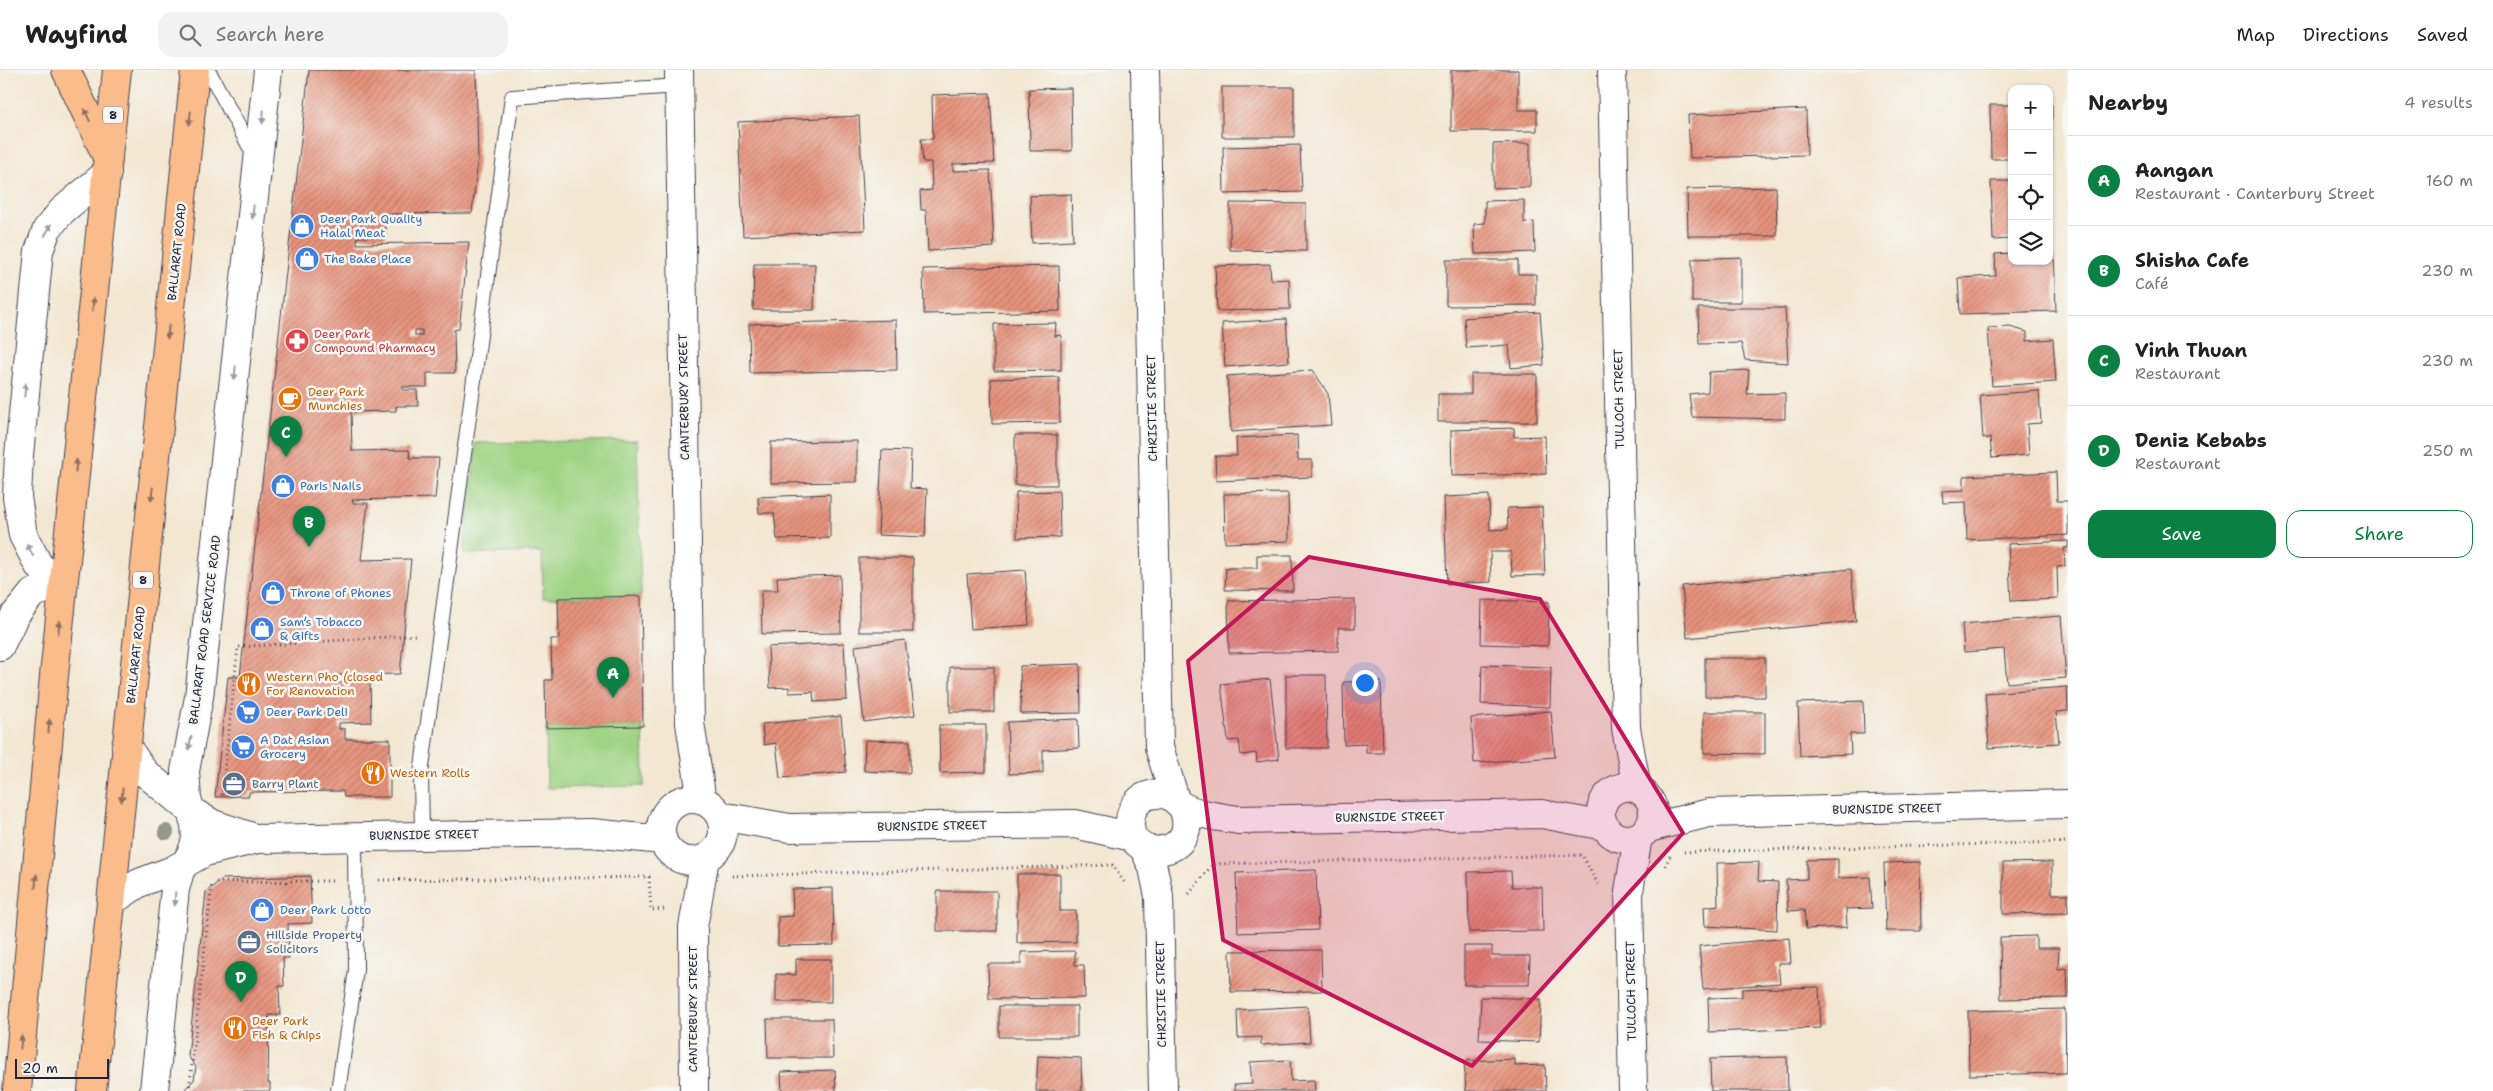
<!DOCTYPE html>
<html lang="en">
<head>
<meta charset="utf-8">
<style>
  :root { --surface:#fff; --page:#f2f2f2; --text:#222; --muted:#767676; --line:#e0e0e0; --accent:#0b8043 }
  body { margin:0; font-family:"Shantell Sans",sans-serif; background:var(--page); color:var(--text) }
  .controls { position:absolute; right:15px; top:15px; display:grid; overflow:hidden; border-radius:10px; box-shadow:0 1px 4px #0004 }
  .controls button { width:45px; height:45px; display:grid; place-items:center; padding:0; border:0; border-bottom:1px solid var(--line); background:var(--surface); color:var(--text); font:25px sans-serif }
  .scale { position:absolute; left:15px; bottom:12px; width:94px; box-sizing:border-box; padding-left:5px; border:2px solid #22223b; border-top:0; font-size:14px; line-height:18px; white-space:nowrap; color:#22223b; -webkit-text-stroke:4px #f6f6f2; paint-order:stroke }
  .you { position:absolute; left:1364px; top:612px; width:18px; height:18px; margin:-12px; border:4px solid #fff; border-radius:50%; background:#1a73e8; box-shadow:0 0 0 8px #1a73e833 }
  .badge { display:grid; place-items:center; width:32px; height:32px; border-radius:50%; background:var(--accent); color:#fff; font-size:16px; font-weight:700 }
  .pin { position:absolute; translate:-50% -41px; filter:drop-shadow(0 1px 2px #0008) }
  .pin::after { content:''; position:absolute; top:26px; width:18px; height:15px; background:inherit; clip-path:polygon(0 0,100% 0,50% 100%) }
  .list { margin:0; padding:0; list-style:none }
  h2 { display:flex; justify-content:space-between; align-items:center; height:65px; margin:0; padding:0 20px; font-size:21px }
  h2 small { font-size:16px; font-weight:400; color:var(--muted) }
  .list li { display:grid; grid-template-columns:32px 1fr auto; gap:15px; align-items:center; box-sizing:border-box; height:90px; padding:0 20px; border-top:1px solid var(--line) }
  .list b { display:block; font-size:19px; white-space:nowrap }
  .list p { margin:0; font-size:16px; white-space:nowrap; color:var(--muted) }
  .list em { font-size:16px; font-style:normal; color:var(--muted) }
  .actions { display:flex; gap:10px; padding:15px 20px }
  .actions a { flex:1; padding:11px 0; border:1px solid var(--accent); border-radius:15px; text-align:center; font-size:18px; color:var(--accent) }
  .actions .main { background:var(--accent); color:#fff }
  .icon { flex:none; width:28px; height:28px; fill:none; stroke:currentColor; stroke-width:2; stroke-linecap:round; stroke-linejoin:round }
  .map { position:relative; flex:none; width:2068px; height:1021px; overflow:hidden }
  header { display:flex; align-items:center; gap:30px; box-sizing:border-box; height:70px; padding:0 25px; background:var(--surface); border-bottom:1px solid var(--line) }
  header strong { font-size:24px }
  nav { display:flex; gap:28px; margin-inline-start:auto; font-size:18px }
  .search { width:350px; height:45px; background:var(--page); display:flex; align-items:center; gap:12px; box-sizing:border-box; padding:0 18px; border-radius:15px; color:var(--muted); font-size:19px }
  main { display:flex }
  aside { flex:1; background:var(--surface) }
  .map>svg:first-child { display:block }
</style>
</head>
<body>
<header>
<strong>Wayfind</strong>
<div class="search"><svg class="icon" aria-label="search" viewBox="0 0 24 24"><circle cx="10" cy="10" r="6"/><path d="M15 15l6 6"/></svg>Search here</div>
<nav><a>Map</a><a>Directions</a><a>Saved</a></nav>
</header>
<main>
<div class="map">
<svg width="2068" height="1021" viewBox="0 0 2068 1021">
  <defs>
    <pattern id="building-hatch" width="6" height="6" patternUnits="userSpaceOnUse" patternTransform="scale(1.25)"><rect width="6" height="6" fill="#e7937c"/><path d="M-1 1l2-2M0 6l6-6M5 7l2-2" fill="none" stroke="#bb7867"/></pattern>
  </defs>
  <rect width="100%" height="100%" fill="#f6f6f2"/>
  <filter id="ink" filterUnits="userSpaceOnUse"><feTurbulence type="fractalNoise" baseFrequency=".02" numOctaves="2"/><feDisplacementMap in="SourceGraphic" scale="10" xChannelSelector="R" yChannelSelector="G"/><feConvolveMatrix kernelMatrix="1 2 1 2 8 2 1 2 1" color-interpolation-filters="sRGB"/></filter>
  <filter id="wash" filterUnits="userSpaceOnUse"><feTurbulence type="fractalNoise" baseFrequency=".0096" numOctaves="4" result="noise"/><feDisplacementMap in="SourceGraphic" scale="20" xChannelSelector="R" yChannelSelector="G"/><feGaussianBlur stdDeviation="1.12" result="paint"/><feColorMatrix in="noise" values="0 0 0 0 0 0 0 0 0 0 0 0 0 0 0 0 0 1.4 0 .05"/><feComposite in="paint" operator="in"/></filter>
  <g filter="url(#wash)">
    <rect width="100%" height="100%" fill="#f3e7d2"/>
    <path fill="#a0d485" stroke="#617b60" d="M637,370L641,526L543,528L542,482L464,484L476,373Z
      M643,656L644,716L547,718L546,658Z"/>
    <g id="blocks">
      <path fill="url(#building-hatch)" fill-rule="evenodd" d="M309,0H476L478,90L472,143L386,144V167H357V174L469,172L459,259L454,260L455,303H427V317H402V320H417L418,336H396V341L351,342L352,381L409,380L410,388H439L435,428L352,430L353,433H368L361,490L411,489L400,604L338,605V613L370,612L371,652L339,653V659H345V669H390V727H344L343,721L249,722V726L215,727L228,607H240ZM415,260H422V266H415Z
        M1451,0H1518V40H1537V61H1451Z
        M1222,17H1294V67H1222Z
        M1071,18L1072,81H1030L1029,19Z
        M990,23L994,93L953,94V101L990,100L994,177L928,181L926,140H921L920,121L932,120L931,92H923L921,69H933L932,25Z
        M1990,35H2012V89H1991Z
        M2049,35H2052V89H2049Z
        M1806,39L1807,85L1690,88L1688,45Z
        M859,46L865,160L743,166L738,52Z
        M1530,73V117L1493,118V74Z
        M1300,75L1302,122L1224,124L1223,77Z
        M1991,111H2012V169L1993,170Z
        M1776,117L1777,166H1688L1687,119Z
        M1071,124L1073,171L1032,173L1030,126Z
        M1524,130V153L1534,152L1535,182L1475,184L1474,154L1485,153V131Z
        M1230,133L1306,134V181L1230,180Z
        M2054,181L2056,241L1960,244L1958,208L1996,206L1995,184L2012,183V191H2049V182Z
        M1741,187V232H1692V189Z
        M1446,190H1518V204H1536V235L1446,236Z
        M754,194H815L814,240H753Z
        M1270,194L1271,210L1289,209L1290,239L1217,241L1215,196Z
        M1059,196L1060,241L924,244L923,199Z
        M1698,238H1785L1788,293L1745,290L1741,273L1699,274Z
        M1540,242L1544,295L1511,298L1509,275L1466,278L1464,248Z
        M1286,249L1289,292L1225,297L1222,253Z
        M896,250L897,300L750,303L749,254Z
        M1056,253L1055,266L1061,265V300L994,301V254Z
        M2010,257L2027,262V271L2053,269L2056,312L1992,316L1988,258Z
        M1313,300L1328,324L1331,355L1231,362L1227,306Z
        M1749,300L1747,324L1785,323V349L1692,347L1689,324L1708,322L1709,302Z
        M1471,304H1537V352H1438V324H1471Z
        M1059,307L1060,353L992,354L991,309Z
        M2039,321L2041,353L2027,354L2029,385L1992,388L1990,368H1983L1980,325Z
        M1514,358V367L1545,366L1546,404L1452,406L1451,360Z
        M1015,365H1057V415H1015Z
        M1297,365L1298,390H1312V407L1216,411L1215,386H1237L1236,368Z
        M857,371V412L771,413V372Z
        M882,380L911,381L910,418L927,419L925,467L878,465Z
        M2056,402L2057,431H2068V465L1967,470L1966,432L1943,433L1942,421L1964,420V406Z
        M1059,421L1060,467L1017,468L1016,422Z
        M1288,423L1289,471L1225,473L1224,424Z
        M830,424V468L777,469L774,443H759L758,427Z
        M1489,425L1490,460L1508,459L1507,438L1542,437L1545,505L1512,506L1511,482H1490L1491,512L1447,514L1444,427Z
        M2068,471V478H2064L2065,496L2057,497L2058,529L2011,531L2008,474Z
        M1257,485H1292L1293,521L1225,520L1226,498H1257Z
        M859,488H913V562H859Z
        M1851,499L1856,551L1687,568L1682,516Z
        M1025,500L1029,555L971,559L967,504Z
        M840,505L841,563L762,564L761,520H778L777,507Z
        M641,526L643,656L546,658L545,610H552L551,569H559L558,528Z
        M1355,529V558H1338V581L1229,583L1228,531Z
        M1482,530L1549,532L1548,576L1481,574Z
        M2061,546L2066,608L2007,613L2004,579L1964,582L1962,554Z
        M905,570L915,645L864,652L855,576Z
        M844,573L847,630L814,632L813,622L789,623V617L770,618L768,577Z
        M1705,588H1765V627H1705Z
        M1080,594L1081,643L1021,644L1020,596Z
        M1482,595L1551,597L1550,637L1481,634Z
        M950,597H994V642H950Z
        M1286,605H1326L1327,678H1286Z
        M1270,609L1279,689L1257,692L1256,683L1241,685L1239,670L1228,671L1221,614Z
        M1381,611L1383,683H1366V674L1344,675L1343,612Z
        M2067,617L2068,641L2056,642L2059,673L1989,678L1985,623Z
        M1863,631L1864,664H1850L1851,684L1800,686L1798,633Z
        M1551,641L1555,687L1474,693L1471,648Z
        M1704,642H1765V684L1704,683Z
        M841,646L846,702L780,708L776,673L764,675L762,654Z
        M1078,649L1079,678L1043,680V703L1009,704L1007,652Z
        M939,655H986V702L940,703Z
        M865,670L910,671V703L864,701Z
        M1838,789V808L1870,807L1872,838L1846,839L1847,857L1806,859L1804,840L1788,841L1786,810L1807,809V790Z
        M1759,792L1758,811L1778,812L1777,860L1705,856L1704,837L1718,835L1717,793Z
        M1920,792L1921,861H1886L1884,793Z
        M2052,792V824H2068V843L2003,844V793Z
        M1316,800L1318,860L1238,863L1236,803Z
        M1511,801L1512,817H1542L1543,861L1469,862L1468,802Z
        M1017,804H1060V841H1076V872L1017,873Z
        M310,806L312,853L288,854L289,888H283L284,916H279L280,945H269L268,1013H270V1021H183L194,1010L196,997L188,986L206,822L222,809Z
        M833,818L834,875L778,876V847L793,846L792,819Z
        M937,821H997V861H937Z
        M2036,866V878H2059L2058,899L2067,898L2068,928L2001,929L2000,867Z
        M1789,868L1791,893H1778L1780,913L1703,919L1699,876Z
        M1464,876H1492V886H1530L1529,915H1464Z
        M1321,880L1322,921L1231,922L1230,881Z
        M1075,881V895H1084L1085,928L989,929L988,894H1021V882Z
        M796,889H831V932H776V904L796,905Z
        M1819,917L1821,958L1709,962L1708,928L1742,927V919Z
        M1481,927L1541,929L1539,972L1479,970Z
        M999,936H1077V967H999Z
        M1308,936L1310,972L1261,975V967L1238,968L1237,940Z
        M2065,939L2066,1003L1969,1005L1968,941Z
        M767,949H832L833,988H768Z
        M1038,986L1081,988L1082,1021H1036Z
        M1787,987L1788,1021H1711L1710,989Z
        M1515,989V996L1545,995L1546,1021H1466L1464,991Z
        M1290,990L1291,1011L1314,1010L1315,1021H1235L1234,1015L1252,1014L1250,992Z
        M835,1000L836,1021H782L781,1002Z"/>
    </g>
  </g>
  <g filter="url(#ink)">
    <use href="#blocks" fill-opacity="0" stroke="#414052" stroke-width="1"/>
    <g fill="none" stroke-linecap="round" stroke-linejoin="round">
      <defs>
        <path id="service" d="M208,0L255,87
          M422,766L421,704L512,27L679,16
          M338,1021L356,900L355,766"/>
        <path id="minor" d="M679,0L690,653L702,731
          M1145,0L1159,677L1175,729
          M1612,0L1626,658L1637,719
          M63,514L39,496L23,465L17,427L19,385L39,181L47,159L62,141L107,103
          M0,576L15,545L33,523L63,514
          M126,676L144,702L191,741L213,754L258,769
          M1601 743a26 26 0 1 1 52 0a26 26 0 1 1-52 0Z
          M661 760a31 31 0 1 1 62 0a31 31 0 1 1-62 0Z
          M1182,736C1205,786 1129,797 1130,753C1130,744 1134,735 1141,729C1148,724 1159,723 1167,725C1174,727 1177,733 1182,736C1198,745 1220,747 1238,750L1542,744L1605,756
          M720,746L790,758L1075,754L1133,767
          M1649,758L1709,743L2068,734
          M1144,778L1153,798L1159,826L1163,1021
          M112,831L139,813L173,800L205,782L258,769L591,763L663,770
          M154,1021L175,819L180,801L191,784L196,770L195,754L187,729L185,701L199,627L268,0
          M694,1021L693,857L705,788
          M1633,1021L1629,821L1638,767"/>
        <path id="primary" d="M66,0L108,89"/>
        <path id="trunk" d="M17,1021L54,606L117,0
          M92,1021L195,0"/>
      </defs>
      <use href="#service" stroke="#414052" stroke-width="16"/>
      <use href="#minor" stroke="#414052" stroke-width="30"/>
      <use href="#primary" stroke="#414052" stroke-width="30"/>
      <use href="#trunk" stroke="#414052" stroke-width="30"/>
      <path stroke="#414052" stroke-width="3" stroke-dasharray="1 4" stroke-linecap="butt" d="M222,725L238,577L417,565
        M1684,782L2068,772
        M1665,796L1671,784
        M732,806L1112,795L1125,813
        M379,810L649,807L651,840L666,839
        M216,812L332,811
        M1189,824L1213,794L1582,785L1599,816
        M189,1021L212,813"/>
      <use href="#service" stroke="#fff" stroke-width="14"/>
      <use href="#minor" stroke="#fff" stroke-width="28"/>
      <use href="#primary" stroke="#fabc8b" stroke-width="28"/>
      <use href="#trunk" stroke="#fabc8b" stroke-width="28"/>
    </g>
    <circle fill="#95988b" cx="166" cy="762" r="8"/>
    <defs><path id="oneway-solid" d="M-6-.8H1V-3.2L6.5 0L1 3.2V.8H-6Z" transform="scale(1.25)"/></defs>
    <g fill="#8e6f63">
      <use href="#oneway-solid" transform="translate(87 45) rotate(-115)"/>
      <use href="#oneway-solid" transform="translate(190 48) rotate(96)"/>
      <use href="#oneway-solid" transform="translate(93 234) rotate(-84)"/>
      <use href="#oneway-solid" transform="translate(168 262) rotate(96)"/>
      <use href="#oneway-solid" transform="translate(76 396) rotate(-84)"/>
      <use href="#oneway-solid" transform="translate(152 424) rotate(96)"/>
      <use href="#oneway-solid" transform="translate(59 557) rotate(-84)"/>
      <use href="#oneway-solid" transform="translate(49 656) rotate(-85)"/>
      <use href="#oneway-solid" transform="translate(122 725) rotate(95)"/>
      <use href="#oneway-solid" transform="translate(36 811) rotate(-85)"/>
      <use href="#oneway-solid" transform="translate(21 972) rotate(-85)"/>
    </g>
    <g fill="#9c9ca7">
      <use href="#oneway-solid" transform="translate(263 47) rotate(96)"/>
      <use href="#oneway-solid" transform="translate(253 142) rotate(96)"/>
      <use href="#oneway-solid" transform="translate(48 160) rotate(-61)"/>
      <use href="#oneway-solid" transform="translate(235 303) rotate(96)"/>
      <use href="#oneway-solid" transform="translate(25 320) rotate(-84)"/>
      <use href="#oneway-solid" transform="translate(30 480) rotate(-117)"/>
      <use href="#oneway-solid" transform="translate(190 673) rotate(102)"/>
      <use href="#oneway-solid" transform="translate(175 829) rotate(92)"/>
    </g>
  </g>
  <path fill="#c2185b" fill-opacity="0.2" stroke="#c2185b" stroke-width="4" stroke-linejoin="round" d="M1309,487L1540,529L1683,763L1472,996L1223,870L1188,591Z"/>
  <defs>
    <symbol id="shop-disc" viewBox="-11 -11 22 22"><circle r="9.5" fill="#3f7fe0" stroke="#f6f6f2"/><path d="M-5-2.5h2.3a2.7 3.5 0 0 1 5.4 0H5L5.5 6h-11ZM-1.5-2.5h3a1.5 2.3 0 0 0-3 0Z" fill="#fff"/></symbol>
    <symbol id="pharmacy-disc" viewBox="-11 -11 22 22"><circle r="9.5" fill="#e0444e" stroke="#f6f6f2"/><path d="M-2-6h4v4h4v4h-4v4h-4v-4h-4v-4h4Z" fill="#fff"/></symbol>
    <symbol id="cafe-disc" viewBox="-11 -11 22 22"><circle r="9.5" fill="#e8710a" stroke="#f6f6f2"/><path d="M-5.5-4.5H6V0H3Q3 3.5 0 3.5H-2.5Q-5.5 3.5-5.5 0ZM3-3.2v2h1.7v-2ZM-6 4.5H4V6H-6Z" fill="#fff"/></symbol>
    <symbol id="restaurant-disc" viewBox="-11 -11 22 22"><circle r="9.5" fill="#e8710a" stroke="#f6f6f2"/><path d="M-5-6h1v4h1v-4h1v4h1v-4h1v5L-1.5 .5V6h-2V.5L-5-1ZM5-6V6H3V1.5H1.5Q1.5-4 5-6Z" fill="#fff"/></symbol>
    <symbol id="supermarket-disc" viewBox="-11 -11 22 22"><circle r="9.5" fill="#3f7fe0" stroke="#f6f6f2"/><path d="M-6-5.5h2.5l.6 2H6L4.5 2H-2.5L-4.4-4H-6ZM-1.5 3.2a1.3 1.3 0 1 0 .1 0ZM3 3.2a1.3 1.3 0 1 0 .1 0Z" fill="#fff"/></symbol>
    <symbol id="office-disc" viewBox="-11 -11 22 22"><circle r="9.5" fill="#5c6f8a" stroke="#f6f6f2"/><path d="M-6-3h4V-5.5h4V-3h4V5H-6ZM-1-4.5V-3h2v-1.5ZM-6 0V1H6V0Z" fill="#fff"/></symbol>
  </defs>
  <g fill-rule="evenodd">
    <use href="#shop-disc" x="288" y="142" width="28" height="28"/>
    <use href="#shop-disc" x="293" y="175" width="28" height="28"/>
    <use href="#pharmacy-disc" x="283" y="257" width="28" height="28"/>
    <use href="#cafe-disc" x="276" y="315" width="28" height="28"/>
    <use href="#shop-disc" x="269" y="402" width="28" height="28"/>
    <use href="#shop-disc" x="259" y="509" width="28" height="28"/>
    <use href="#shop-disc" x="248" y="545" width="28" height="28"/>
    <use href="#restaurant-disc" x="235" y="600" width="28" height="28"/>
    <use href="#supermarket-disc" x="234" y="628" width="28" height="28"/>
    <use href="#supermarket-disc" x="229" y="663" width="28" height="28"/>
    <use href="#restaurant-disc" x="359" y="689" width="28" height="28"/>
    <use href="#office-disc" x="220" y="700" width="28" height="28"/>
    <use href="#shop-disc" x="248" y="826" width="28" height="28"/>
    <use href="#office-disc" x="235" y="858" width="28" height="28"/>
    <use href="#restaurant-disc" x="221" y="944" width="28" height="28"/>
  </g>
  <g text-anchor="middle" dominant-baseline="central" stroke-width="5" stroke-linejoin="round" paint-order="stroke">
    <g fill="#f6f6f2" stroke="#626272" stroke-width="1">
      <rect x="103" y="36.5" width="20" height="17" rx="4"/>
      <rect x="133" y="501.5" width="20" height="17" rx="4"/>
    </g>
    <g font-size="11" font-weight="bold" fill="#22223b">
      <text x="113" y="45">8</text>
      <text x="143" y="510">8</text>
    </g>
    <g font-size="12" fill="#366cbe" stroke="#f6f6f2" text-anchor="start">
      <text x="320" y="149">Deer Park Quality<tspan x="320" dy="14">Halal Meat</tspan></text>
      <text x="324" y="189">The Bake Place</text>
      <text x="300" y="416">Paris Nails</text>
      <text x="290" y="523">Throne of Phones</text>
      <text x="280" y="552">Sam’s Tobacco<tspan x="280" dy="14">&amp; Gifts</tspan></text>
      <text x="266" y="642">Deer Park Deli</text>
      <text x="260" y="670">A Dat Asian<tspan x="260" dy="14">Grocery</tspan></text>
      <text x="280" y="840">Deer Park Lotto</text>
    </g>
    <g font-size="12" fill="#22223b" stroke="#f6f6f2">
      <text transform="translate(177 182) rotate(-84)">BALLARAT ROAD</text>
      <text transform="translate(684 327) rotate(-91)">CANTERBURY STREET</text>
      <text transform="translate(1619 329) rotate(-91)">TULLOCH STREET</text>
      <text transform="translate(1152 338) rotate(-91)">CHRISTIE STREET</text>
      <text transform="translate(205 560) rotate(-83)">BALLARAT ROAD SERVICE ROAD</text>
      <text transform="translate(136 585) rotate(-84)">BALLARAT ROAD</text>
      <text transform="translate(1887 739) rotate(-1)">BURNSIDE STREET</text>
      <text transform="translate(1390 747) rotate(-1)">BURNSIDE STREET</text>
      <text transform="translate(932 756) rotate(-1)">BURNSIDE STREET</text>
      <text transform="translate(424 765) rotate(-1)">BURNSIDE STREET</text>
      <text transform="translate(1631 921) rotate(-91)">TULLOCH STREET</text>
      <text transform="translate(1161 924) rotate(-91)">CHRISTIE STREET</text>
      <text transform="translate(693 939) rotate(-90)">CANTERBURY STREET</text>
    </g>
    <g font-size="12" fill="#be3a42" stroke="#f6f6f2" text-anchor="start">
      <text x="314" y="264">Deer Park<tspan x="314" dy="14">Compound Pharmacy</tspan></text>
    </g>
    <g font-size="12" fill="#c56008" stroke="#f6f6f2" text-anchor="start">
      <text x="308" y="322">Deer Park<tspan x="308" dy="14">Munchies</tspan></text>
      <text x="266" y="607">Western Pho (closed<tspan x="266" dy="14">For Renovation</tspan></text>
      <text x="390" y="703">Western Rolls</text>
      <text x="252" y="951">Deer Park<tspan x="252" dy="14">Fish &amp; Chips</tspan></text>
    </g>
    <g font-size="12" fill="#4e5e75" stroke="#f6f6f2" text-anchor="start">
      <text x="252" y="714">Barry Plant</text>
      <text x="266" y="865">Hillside Property<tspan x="266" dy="14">Solicitors</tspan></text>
    </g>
  </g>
</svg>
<div class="controls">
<button>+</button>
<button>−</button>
<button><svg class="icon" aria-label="locate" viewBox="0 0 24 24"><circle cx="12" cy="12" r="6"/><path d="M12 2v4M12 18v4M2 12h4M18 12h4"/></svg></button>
<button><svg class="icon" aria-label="layers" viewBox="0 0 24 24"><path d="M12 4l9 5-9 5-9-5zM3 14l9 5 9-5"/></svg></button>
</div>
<div class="scale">20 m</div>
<div class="you"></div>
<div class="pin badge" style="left:613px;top:628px">A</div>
<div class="pin badge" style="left:309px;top:477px">B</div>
<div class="pin badge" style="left:286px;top:387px">C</div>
<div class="pin badge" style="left:241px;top:932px">D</div>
</div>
<aside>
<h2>Nearby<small>4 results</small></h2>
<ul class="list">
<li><span class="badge">A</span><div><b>Aangan</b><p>Restaurant · Canterbury Street</p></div><em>160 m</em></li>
<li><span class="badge">B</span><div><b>Shisha Cafe</b><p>Café</p></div><em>230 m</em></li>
<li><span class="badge">C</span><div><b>Vinh Thuan</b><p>Restaurant</p></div><em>230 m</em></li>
<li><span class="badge">D</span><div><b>Deniz Kebabs</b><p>Restaurant</p></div><em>250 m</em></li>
</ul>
<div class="actions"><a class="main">Save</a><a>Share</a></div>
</aside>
</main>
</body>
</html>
